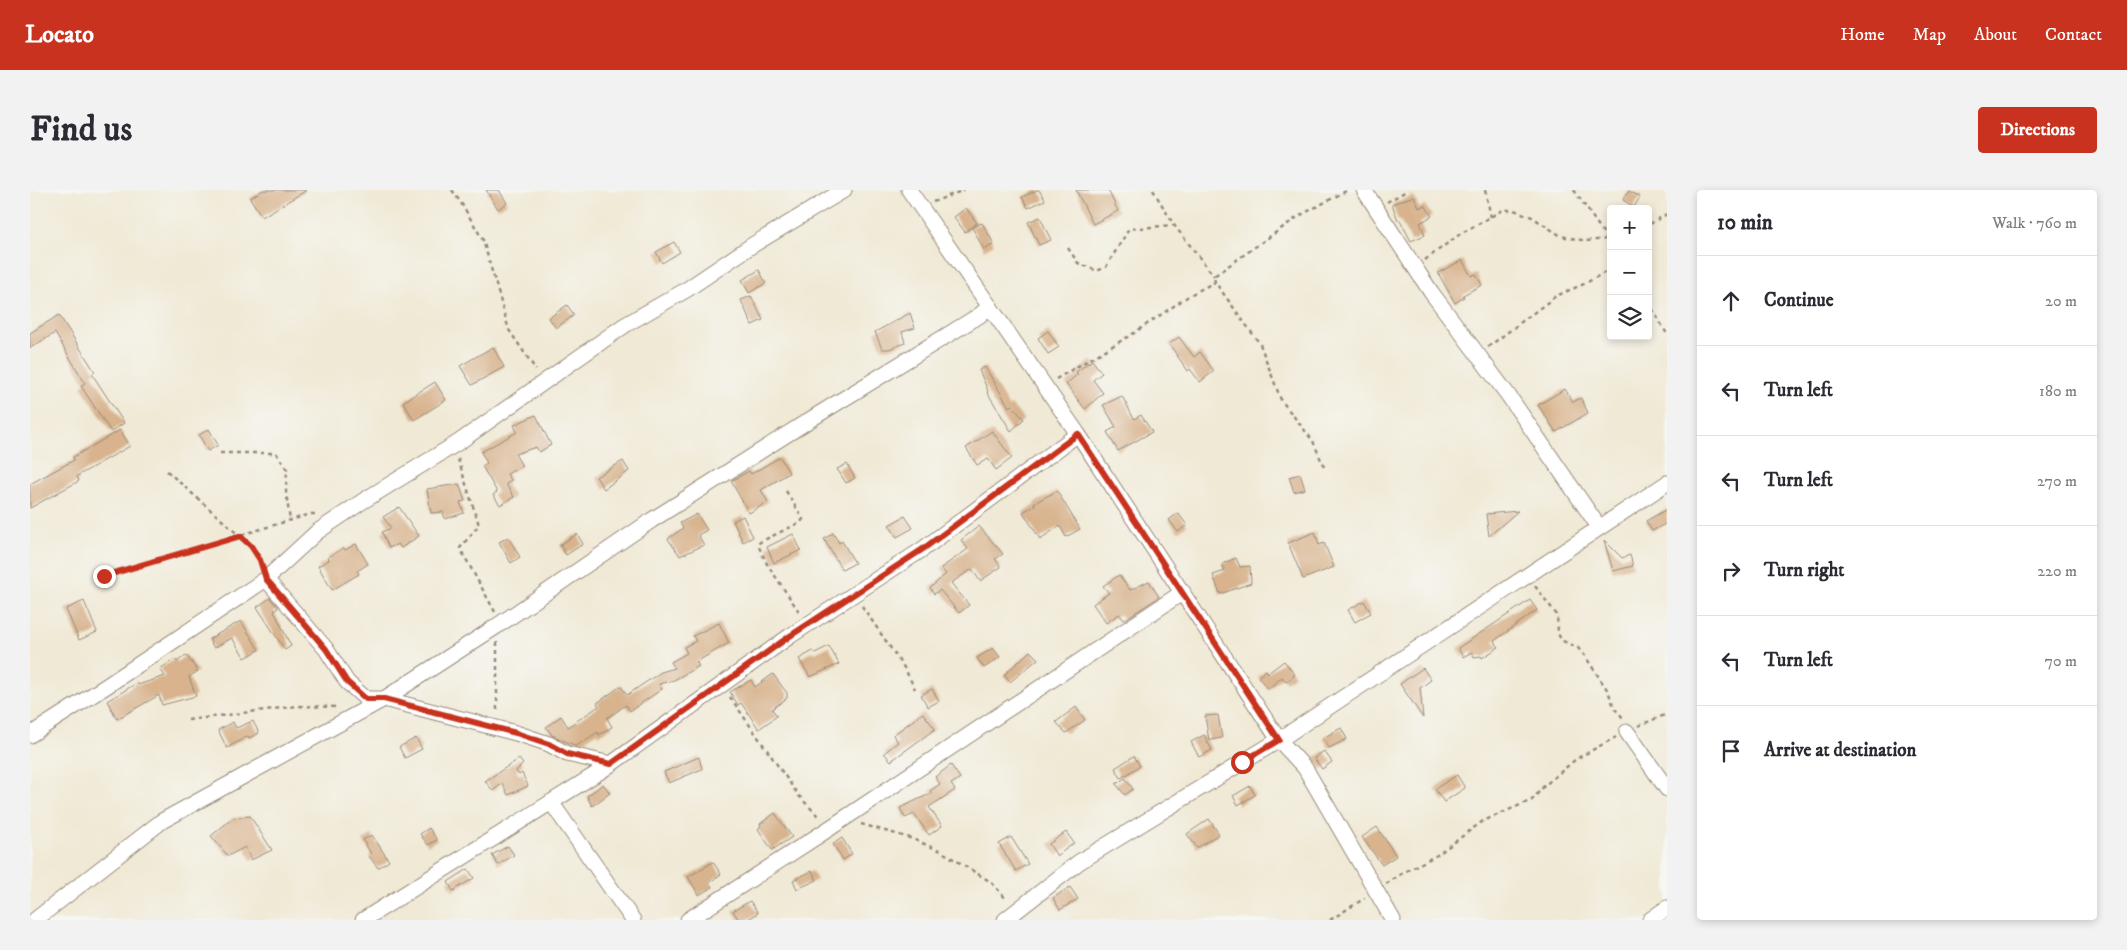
<!DOCTYPE html>
<html lang="en">
<head>
<meta charset="utf-8">
<style>
  :root { --surface:#fff; --page:#f2f2f3; --text:#2b2b33; --muted:#7c7c81; --line:#e1e1e2; --accent:#c8321e }
  body { margin:0; font-family:"IM FELL DW Pica",serif; background:var(--page); color:var(--text) }
  .controls { position:absolute; right:15px; top:15px; display:grid; overflow:hidden; border-radius:5px; box-shadow:0 2px 8px #0003 }
  .controls button { width:45px; height:45px; display:grid; place-items:center; padding:0; border:0; border-bottom:1px solid var(--line); background:var(--surface); color:var(--text); font:25px sans-serif }
  .stop { position:absolute; width:15px; height:15px; margin:-11px; border:4px solid #c8321e; border-radius:50%; background:#fff }
  .stop.end { background:#c8321e; border-color:#fff; box-shadow:0 1px 5px #0008 }
  .list { margin:0; padding:0; list-style:none }
  h2 { display:flex; justify-content:space-between; align-items:center; height:65px; margin:0; padding:0 20px; font-size:21px }
  h2 small { font-size:16px; font-weight:400; color:var(--muted) }
  .list li { display:grid; grid-template-columns:32px 1fr auto; gap:15px; align-items:center; box-sizing:border-box; height:90px; padding:0 20px; border-top:1px solid var(--line) }
  .list b { display:block; font-size:19px; white-space:nowrap }
  .list em { font-size:16px; font-style:normal; color:var(--muted) }
  .icon { flex:none; width:28px; height:28px; fill:none; stroke:currentColor; stroke-width:2; stroke-linecap:round; stroke-linejoin:round }
  .map { position:relative; flex:none; width:1637px; height:730px; overflow:hidden; border-radius:5px }
  header { display:flex; align-items:center; gap:30px; box-sizing:border-box; height:70px; padding:0 25px; background:var(--accent); color:#fff }
  header strong { font-size:24px }
  nav { display:flex; gap:28px; margin-inline-start:auto; font-size:18px }
  .intro { display:flex; align-items:center; justify-content:space-between; box-sizing:border-box; height:120px; padding:0 30px }
  h1 { margin:0; font-size:35px }
  .button { padding:12px 22px; border-radius:5px; background:var(--accent); color:#fff; font-size:18px; font-weight:700 }
  main { display:flex; gap:30px; padding:0 30px }
  aside { flex:1; background:var(--surface); border-radius:5px; box-shadow:0 2px 8px #0003 }
  .map>svg:first-child { display:block }
</style>
</head>
<body>
<header>
<strong>Locato</strong>
<nav><a>Home</a><a>Map</a><a>About</a><a>Contact</a></nav>
</header>
<div class="intro"><h1>Find us</h1><a class="button">Directions</a></div>
<main>
<div class="map">
<svg width="1637" height="730" viewBox="0 0 1637 730">
  <rect width="100%" height="100%" fill="#f6f6f2"/>
  <filter id="ink" filterUnits="userSpaceOnUse"><feTurbulence type="fractalNoise" baseFrequency=".02" numOctaves="2"/><feDisplacementMap in="SourceGraphic" scale="10" xChannelSelector="R" yChannelSelector="G"/><feConvolveMatrix kernelMatrix="1 2 1 2 8 2 1 2 1" color-interpolation-filters="sRGB"/></filter>
  <filter id="wash" filterUnits="userSpaceOnUse"><feTurbulence type="fractalNoise" baseFrequency=".0096" numOctaves="4" result="noise"/><feDisplacementMap in="SourceGraphic" scale="20" xChannelSelector="R" yChannelSelector="G"/><feGaussianBlur stdDeviation="1.12" result="paint"/><feColorMatrix in="noise" values="0 0 0 0 0 0 0 0 0 0 0 0 0 0 0 0 0 1.4 0 .05"/><feComposite in="paint" operator="in"/></filter>
  <g filter="url(#wash)">
    <rect width="100%" height="100%" fill="#f0e9d5"/>
    <g id="blocks">
      <path fill="#d8b38d" d="M233,0H277L232,27L220,8Z
        M456,0H469L477,13L468,19Z
        M1007,0H1009L1015,10L998,18L992,7Z
        M1046,0H1078L1088,21L1063,34Z
        M1599,1L1610,7L1604,17L1593,10Z
        M1384,6L1389,18L1395,15L1402,26L1390,33L1395,45L1381,51L1370,30H1368L1362,14Z
        M936,18L947,33L935,42L924,27Z
        M1010,27L1021,50L1009,55L998,32Z
        M952,33L964,54L954,60L942,37Z
        M644,52L650,62L632,73L626,62Z
        M1432,70L1441,86L1446,84L1452,95L1433,105L1434,107L1425,113L1408,83Z
        M729,80L736,93L719,103L712,90Z
        M721,106L733,130L722,135L711,110Z
        M537,115L544,125L526,138L519,128Z
        M880,123L885,138L872,142L875,153L859,159H852L845,142Z
        M29,125L65,182L62,184L94,233L81,242L51,196L55,193L25,143L0,158V143Z
        M1018,141L1029,157L1018,164L1008,148Z
        M1149,147L1164,167L1170,162L1184,181L1170,192L1160,179L1158,181L1139,154Z
        M463,157L474,177L442,195L430,176Z
        M1062,170L1072,183L1063,190L1073,203L1055,219L1036,194L1048,184L1046,182Z
        M955,177L979,217L981,215L994,229L981,241L957,202L958,201L949,180Z
        M405,192L416,210L384,230L373,212Z
        M1535,199L1543,212L1551,208L1558,223L1526,242L1508,215Z
        M1092,206L1104,229L1111,225L1122,242L1088,261L1077,242L1086,237L1073,215Z
        M506,225L521,255L509,262L506,257L485,264L492,276L477,284L481,290L476,294L484,307L470,315L463,305L467,302L452,276L457,273L451,262L487,242L484,235Z
        M179,239L188,255L178,261L169,245Z
        M90,240L100,256L47,286L49,291L0,318V294L44,270L43,267Z
        M962,241L982,268L966,280L958,269L947,275L936,258Z
        M750,267L759,283L731,300L738,312L719,323L701,291L719,281L721,284Z
        M593,271L599,281L574,299L566,287Z
        M817,274L825,288L816,293L807,279Z
        M1270,284L1275,299L1264,302L1259,287Z
        M429,294L435,311L430,312L434,323L415,329L413,322L401,323L397,299Z
        M1027,301L1050,339L1036,347L1030,336L1010,349L993,322L1005,315L1004,313Z
        M369,317L389,346L371,358L368,354L359,358L352,342L361,338L353,327Z
        M1637,319V333L1622,341L1616,331Z
        M1488,321L1459,346L1456,324Z
        M1148,323L1157,335L1148,342L1139,330Z
        M667,324L677,340L668,345L674,355L650,366L638,349L653,338L650,333Z
        M713,326L723,347L713,352L703,331Z
        M875,326L883,338L867,347L859,335Z
        M949,336L973,364L965,369L971,377L950,391L942,379L921,393L939,415L929,423L910,400L904,404L900,398L916,384L911,378L938,359L931,350Z
        M1285,342L1289,355L1294,353L1304,377L1273,389L1258,353Z
        M803,343L809,353L812,351L825,373L812,380L794,349Z
        M547,344L553,354L536,365L530,355Z
        M763,344L771,360L744,373L737,357Z
        M478,347L490,367L481,373L469,352Z
        M1574,350L1592,368L1600,365L1603,376L1583,381Z
        M326,354L338,374L327,381L329,384L302,400L288,376L299,370L298,367L314,358L315,360Z
        M1206,368L1210,377L1220,376L1221,393L1190,404L1183,385L1195,381L1192,374Z
        M1089,385L1100,400L1119,391L1129,407L1094,430L1089,424L1076,433L1063,414L1079,403L1073,396Z
        M240,408L248,418L244,421L261,456L255,460L227,417Z
        M1500,410L1507,420L1464,451L1469,457L1452,468L1451,466L1444,467L1442,462L1433,467L1428,458Z
        M54,411L67,442L49,450L36,419Z
        M1334,411L1341,423L1325,432L1318,420Z
        M211,431L229,460L215,468L202,448L184,458L179,449Z
        M689,433L699,453L666,472L669,476L644,490L629,494L632,499L600,521L596,515L577,528L582,537L569,545L568,542L546,556L522,545L516,537L531,526L538,537L569,516L567,513L591,496L597,505L631,482L645,478L641,472L657,463L654,457L666,451L663,446Z
        M799,456L809,474L780,487L769,469L783,461L785,463Z
        M963,458L970,467L954,478L947,468Z
        M1000,461L1008,469L980,492L974,485Z
        M156,465L168,481L159,487L166,506L132,515L129,505L87,529L77,511L107,493L108,495L135,486L130,479L145,469L147,472Z
        M1254,471L1265,485L1256,492L1252,487L1238,499L1228,487L1236,480L1238,483Z
        M1393,478L1401,490L1390,498L1393,528L1370,494Z
        M743,484L757,503V508L742,519L747,526L729,539L711,513L708,515L700,502L721,490L725,497Z
        M902,499L909,511L898,517L891,505Z
        M1046,517L1055,530L1036,543L1026,532Z
        M893,523L905,539L861,571L854,563L868,552L863,545Z
        M1188,525L1192,548L1179,550L1175,526Z
        M223,531L229,543L219,548L218,546L197,558L188,540L203,532L206,538Z
        M1311,538L1317,549L1299,558L1293,548Z
        M1174,545L1182,560L1169,567L1161,552Z
        M386,548L392,559L375,568L369,557Z
        M1294,561L1302,572L1292,579L1284,568Z
        M1104,566L1110,576L1091,588L1085,578Z
        M669,567L672,579L639,593L634,582Z
        M489,569L493,574L486,581L489,585L492,583L498,596L478,605L472,593L463,601L455,591Z
        M921,575L930,588L921,594L925,600L899,617L912,636L899,645L884,624L875,628L870,618L902,603L900,601L910,594L905,587Z
        M1427,585L1435,598L1414,612L1405,599Z
        M1095,588L1103,599L1095,605L1086,594Z
        M573,594L580,603L562,616L557,606Z
        M1220,596L1225,605L1208,615L1203,606Z
        M745,623L762,647L742,660L728,639L731,636L730,634Z
        M220,626L242,660L221,670L215,657L198,666L181,646L203,628Z
        M1179,629L1189,644L1167,658L1157,644Z
        M1347,637L1366,666L1352,675L1332,647Z
        M399,638L407,650L398,655L390,644Z
        M1036,642L1044,653L1027,666L1019,654Z
        M342,645L359,671L348,678L339,666L341,664L333,650Z
        M981,647L998,674L986,681L969,654Z
        M812,648L822,664L813,670L803,654Z
        M478,656L484,665L468,675L462,665Z
        M683,672L691,684L679,693L682,697L669,705L658,687Z
        M438,679L444,688L423,701L418,692Z
        M782,681L787,690L767,699L763,690Z
        M1040,697L1048,709L1030,720L1023,708Z
        M720,711L728,723L717,730H709L703,721Z"/>
    </g>
  </g>
  <g filter="url(#ink)">
    <use href="#blocks" fill-opacity="0" stroke="#968a7a" stroke-width="1"/>
    <g fill="none" stroke-linecap="round" stroke-linejoin="round">
      <defs>
        <path id="minor" d="M879,0L1048,244L1249,550L1637,293
          M1334,0L1401,102L1478,205L1569,337
          M236,389L296,459L317,492L336,509H354L486,543L519,554L537,564L581,574
          M1597,542L1637,599
          M0,545L78,495L236,389L287,342L333,311L429,252L595,135L656,100L721,56L814,0
          M521,612L603,730
          M5,730L132,631L354,509L467,436L622,330L789,224L950,125L960,116
          M333,730L574,579L760,446L893,359L1048,244
          M658,730L800,638L1153,402
          M975,730L1049,672L1249,550L1275,578L1363,730
          M1620,730L1637,718"/>
      </defs>
      <use href="#minor" stroke="#968a7a" stroke-width="17"/>
      <path stroke="#968a7a" stroke-width="2.5" stroke-dasharray="4 4" stroke-linecap="butt" d="M422,0L433,16L453,50L479,140L506,180
        M1123,0L1144,35L1184,86
        M1455,0L1461,27
        M1544,0L1581,54
        M903,12L934,0
        M1357,12L1378,0
        M1620,34L1637,24
        M1038,58L1048,73L1067,81L1076,77L1099,39L1144,35
        M1395,70L1430,44L1473,20H1484L1502,27L1531,46L1556,51L1578,49
        M1618,112L1637,144
        M1458,157L1526,106L1554,94L1581,79
        M1026,189L1101,145L1160,105L1185,92
        M190,263H246L257,279L256,302L260,331
        M428,269L449,335L430,358L465,422
        M1294,277L1283,251L1251,210L1230,154L1185,92L1184,86L1269,26L1318,0
        M137,281L221,356L232,373
        M756,301L773,329L771,332L730,352L728,355L737,374L770,423
        M74,386L281,324H286
        M1505,396L1527,425L1528,443L1531,450L1548,458L1555,466L1578,501L1585,519L1595,530
        M832,416L875,479L885,499
        M467,452V521L469,523
        M700,507L769,606L790,628
        M158,530L267,516L308,517
        M1608,536L1637,524
        M831,634L880,648L909,660L961,692L977,710
        M1356,694L1374,682L1407,665L1453,631L1502,610L1514,596L1546,569L1586,547
        M1300,730L1335,708"/>
      <use href="#minor" stroke="#fff" stroke-width="15"/>
    </g>
  </g>
  <g fill="none" stroke-linecap="round" stroke-linejoin="round" filter="url(#ink)">
    <path stroke="#c8321e" stroke-width="6" d="M74,386L210,346L221,356L230,370L236,389L296,459L317,492L336,509H354L486,543L519,554L537,564L581,574L760,446L893,359L1048,244L1249,550L1212,572"/>
  </g>
</svg>
<div class="controls">
<button>+</button>
<button>−</button>
<button><svg class="icon" aria-label="layers" viewBox="0 0 24 24"><path d="M12 4l9 5-9 5-9-5zM3 14l9 5 9-5"/></svg></button>
</div>
<div class="stop" style="left:1212px;top:572px"></div>
<div class="stop end" style="left:74px;top:386px"></div>
</div>
<aside>
<h2>10 min<small>Walk · 760 m</small></h2>
<ul class="list">
<li><svg class="icon" aria-label="ahead" viewBox="0 0 24 24"><path d="M12 20V5M6 11l6-6 6 6"/></svg><div><b>Continue</b></div><em>20 m</em></li>
<li><svg class="icon" aria-label="left" viewBox="0 0 24 24"><path d="M17 20v-9H6M10 6l-5 5 5 5"/></svg><div><b>Turn left</b></div><em>180 m</em></li>
<li><svg class="icon" aria-label="left" viewBox="0 0 24 24"><path d="M17 20v-9H6M10 6l-5 5 5 5"/></svg><div><b>Turn left</b></div><em>270 m</em></li>
<li><svg class="icon" aria-label="right" viewBox="0 0 24 24"><path d="M7 20v-9h11M14 6l5 5-5 5"/></svg><div><b>Turn right</b></div><em>220 m</em></li>
<li><svg class="icon" aria-label="left" viewBox="0 0 24 24"><path d="M17 20v-9H6M10 6l-5 5 5 5"/></svg><div><b>Turn left</b></div><em>70 m</em></li>
<li><svg class="icon" aria-label="arrive" viewBox="0 0 24 24"><path d="M6 21V4h12l-3 4 3 4H6"/></svg><div><b>Arrive at destination</b></div></li>
</ul>
</aside>
</main>
</body>
</html>
